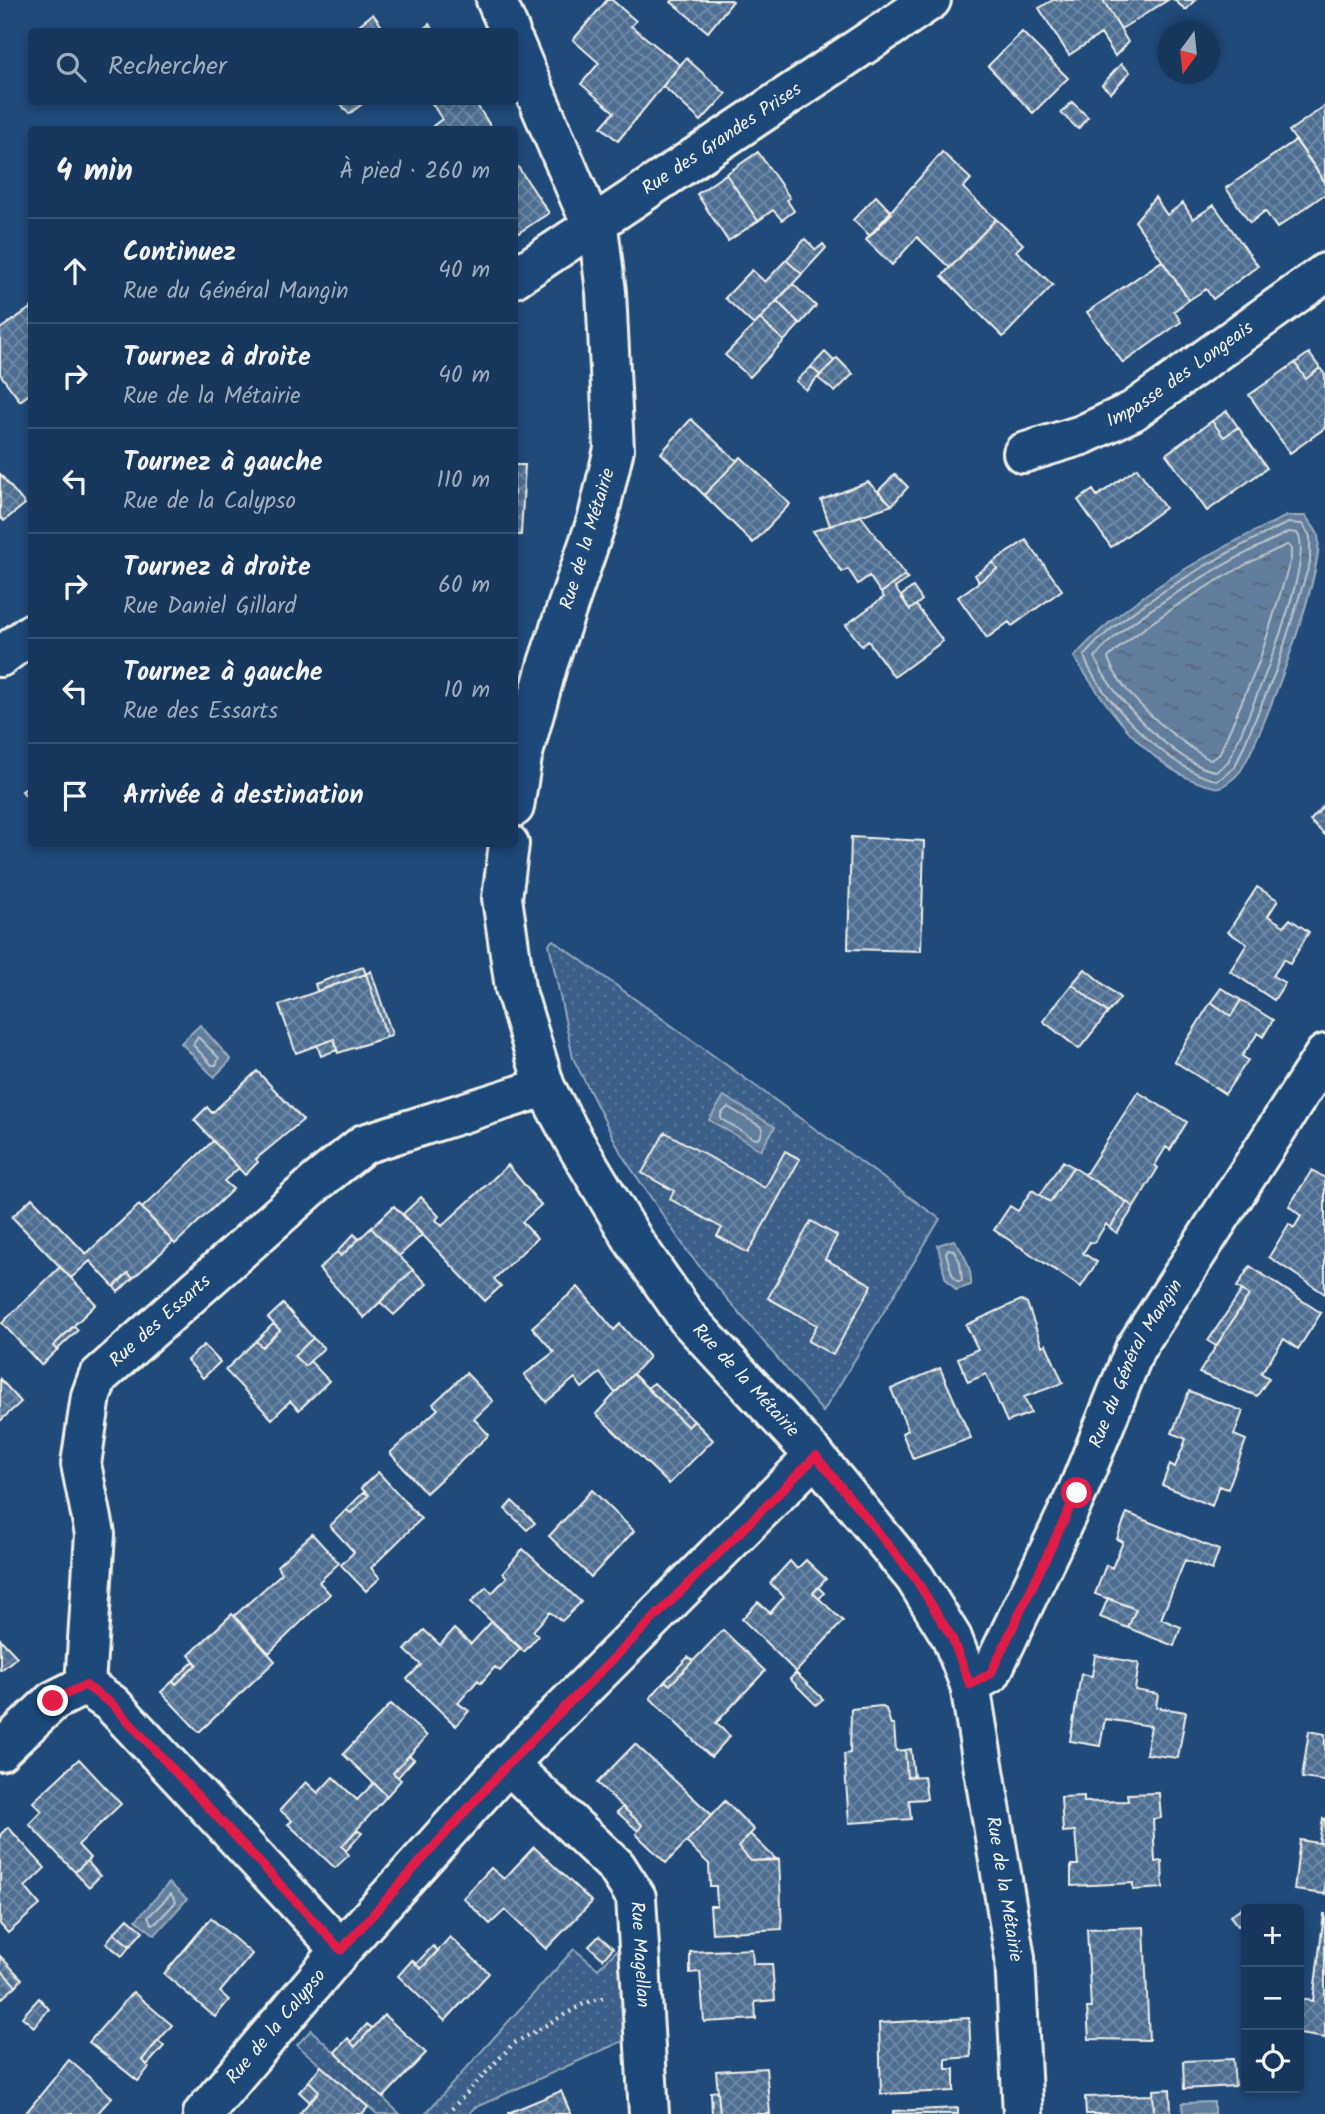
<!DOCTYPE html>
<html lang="fr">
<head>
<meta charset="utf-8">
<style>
  :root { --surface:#17385c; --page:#203f62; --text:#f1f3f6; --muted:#9eacbb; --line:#365272 }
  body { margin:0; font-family:Kalam,sans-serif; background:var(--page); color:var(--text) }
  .controls { position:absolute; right:21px; bottom:21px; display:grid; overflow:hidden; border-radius:7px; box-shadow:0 4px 10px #0003 }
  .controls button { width:63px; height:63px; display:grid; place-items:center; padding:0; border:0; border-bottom:2px solid var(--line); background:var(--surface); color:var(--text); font:35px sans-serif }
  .compass { position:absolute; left:1157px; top:21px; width:63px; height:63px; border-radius:50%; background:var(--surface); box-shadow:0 4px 10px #0003; rotate:195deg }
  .stop { position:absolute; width:21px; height:21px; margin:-16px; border:5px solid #e11d48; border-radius:50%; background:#fff }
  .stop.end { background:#e11d48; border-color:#fff; box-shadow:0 2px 7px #0008 }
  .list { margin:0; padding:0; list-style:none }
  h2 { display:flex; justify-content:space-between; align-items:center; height:91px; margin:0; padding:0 28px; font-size:30px }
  h2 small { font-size:23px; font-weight:400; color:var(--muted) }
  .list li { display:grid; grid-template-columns:46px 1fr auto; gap:21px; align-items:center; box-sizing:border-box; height:105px; padding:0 28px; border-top:2px solid var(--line) }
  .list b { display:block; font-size:26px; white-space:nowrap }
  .list p { margin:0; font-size:23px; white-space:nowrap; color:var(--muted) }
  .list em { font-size:23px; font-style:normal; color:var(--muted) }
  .icon { flex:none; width:38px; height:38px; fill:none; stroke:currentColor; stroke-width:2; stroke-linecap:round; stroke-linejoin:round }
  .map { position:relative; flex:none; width:1325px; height:2114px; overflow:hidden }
  .search { position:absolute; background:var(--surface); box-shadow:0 4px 10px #0003; left:28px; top:28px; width:490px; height:77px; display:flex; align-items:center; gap:18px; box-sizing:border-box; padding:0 24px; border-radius:7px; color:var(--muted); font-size:26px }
  .panel { position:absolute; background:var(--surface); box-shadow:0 4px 10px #0003; left:28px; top:126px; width:490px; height:721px; border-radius:7px }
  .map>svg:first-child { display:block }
</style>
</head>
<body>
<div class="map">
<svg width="1325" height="2114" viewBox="0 0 1325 2114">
  <defs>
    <pattern id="grass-dots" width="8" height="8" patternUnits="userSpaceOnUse" patternTransform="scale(1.75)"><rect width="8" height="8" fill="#3a5f88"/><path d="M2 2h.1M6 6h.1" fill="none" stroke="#577699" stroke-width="1.8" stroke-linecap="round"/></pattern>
    <pattern id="water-ripples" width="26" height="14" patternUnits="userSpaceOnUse" patternTransform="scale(1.75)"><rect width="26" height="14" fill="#627e9d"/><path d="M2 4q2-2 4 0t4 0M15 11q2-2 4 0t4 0" fill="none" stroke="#58687a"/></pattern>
    <pattern id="building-cross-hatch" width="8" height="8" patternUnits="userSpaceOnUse" patternTransform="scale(1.75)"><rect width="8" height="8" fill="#4d6e92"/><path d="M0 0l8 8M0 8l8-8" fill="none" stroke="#708aa6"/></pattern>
  </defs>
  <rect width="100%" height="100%" fill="#1f4a7a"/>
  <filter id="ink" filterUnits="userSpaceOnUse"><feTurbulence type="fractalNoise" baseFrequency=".0143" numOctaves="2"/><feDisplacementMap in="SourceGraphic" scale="14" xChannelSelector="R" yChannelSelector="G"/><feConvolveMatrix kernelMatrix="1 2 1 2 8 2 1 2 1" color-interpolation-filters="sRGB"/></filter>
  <g filter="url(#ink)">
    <path fill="url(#grass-dots)" stroke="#97a8b8" stroke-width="2" d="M553,940L940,1219L823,1412L690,1255L622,1155L573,1058L549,944Z
      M621,1946L625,2040L474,2108L469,2114H425L574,1949L598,1969Z
      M311,2030L400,2114H377L297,2045Z"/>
    <path fill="url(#water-ripples)" stroke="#9cacbb" stroke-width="2" d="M1287,516H1306C1309,522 1316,529 1318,535C1325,571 1263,735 1241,770C1237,777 1227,783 1221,788C1156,780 1107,708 1074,657C1126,598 1215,549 1287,516Z
      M200,1025L231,1060L214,1077L181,1043Z
      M724,1096L775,1127L761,1150L709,1120Z
      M954,1240C964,1253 972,1268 971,1285L956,1290L945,1277L938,1245Z
      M169,1883L187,1899L155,1935L136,1920Z
      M1214,2102V2114H1183L1182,2103Z"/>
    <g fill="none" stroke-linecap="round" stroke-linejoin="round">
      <path stroke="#bac3ca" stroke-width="2" d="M1288,523L1302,524L1310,536V562L1277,668L1235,767L1219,780C1177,778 1096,695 1084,656C1121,610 1232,548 1288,523Z
        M1289,532L1297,533C1318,559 1244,728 1228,762L1217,771C1180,769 1106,691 1095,657C1128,615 1239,555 1289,532Z
        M1287,545L1291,548V559L1259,662L1219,755L1210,760C1177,740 1121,696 1108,658C1148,620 1236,566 1287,545Z
        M198,1037L219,1058L216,1065H212L193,1045Z
        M728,1107L763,1128L760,1138L755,1139L721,1119V1114Z
        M948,1249L953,1250L960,1262L962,1281H957L952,1274L946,1253Z
        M171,1894L176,1902L156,1923L152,1924L148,1917Z"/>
    </g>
    <path fill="url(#building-cross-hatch)" stroke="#f4f1e8" stroke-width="2" d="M607,0H612L636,21L631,26L680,65L618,141L601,127L614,112L581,84L599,63L573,40Z
      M673,0H731L733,1L708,32L671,2Z
      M1053,0H1103L1128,42L1115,56L1101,34L1069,55L1039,8Z
      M1103,0H1168L1121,29Z
      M1174,0H1195L1186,10Z
      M373,14L386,32H350Z
      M429,24L435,32H420Z
      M1022,32L1068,78L1033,113L988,66Z
      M686,58L726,94L701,121L663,86Z
      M1121,64L1130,72L1111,93L1102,85Z
      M339,102H365L349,114Z
      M431,102H475L493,130H436L433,126L442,119Z
      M1072,102L1088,117L1078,129L1061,113Z
      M1325,106V180L1324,181L1289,131Z
      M1296,140L1325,182V194L1277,228L1265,211L1250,223L1226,188Z
      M758,152L790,198L787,200L794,211L782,220L773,210L758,221L726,174Z
      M942,152L971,179L963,188L996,219L950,268L917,237L892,265L866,240Z
      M514,161L549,213L514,236Z
      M726,174L758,221L728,241L697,194Z
      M876,196L892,213L870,236L853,220Z
      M1155,197L1167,215L1183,203L1193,219L1214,205L1258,266L1213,299L1206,289L1189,300L1135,221Z
      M996,219L1023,244L1016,251L1053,285L1003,337L942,276Z
      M805,239L816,250L823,244L826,248L802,274L786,260Z
      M786,260L802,274L754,325L725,298L752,270L765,282Z
      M1162,261L1189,300L1174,311L1181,322L1123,363L1087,312Z
      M793,284L816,306L800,324L777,301Z
      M777,301L800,324L784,341L760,319Z
      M32,307V392L20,401L0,374V329Z
      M760,319L784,341L750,377L725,355Z
      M825,352L834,361L820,375L811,367Z
      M1309,353L1320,368L1306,379L1295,363Z
      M837,358L853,374L835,392L818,378Z
      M1295,363L1306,379L1320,368L1325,375V428L1290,453L1249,395Z
      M811,367L820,375L806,390L796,381Z
      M1227,411L1238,427L1224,437L1212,421Z
      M691,419L737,461L704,495L661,453Z
      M1212,421L1224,437L1238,427L1267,468L1207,511L1166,454Z
      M741,457L790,504L753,543L704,495Z
      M514,465H525L521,535H514Z
      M1137,468L1165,508L1111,547L1078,500L1093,490L1097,496Z
      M0,474L25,504L4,521L0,517Z
      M895,474L908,487L892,505L878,491Z
      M868,482L892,505L830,526L821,500Z
      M861,516L905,575L881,593L869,576L858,584L848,569L842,572L813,531Z
      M1026,540L1062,590L1012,626L1009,622L987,638L958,597L997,569L993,562Z
      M993,562L997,569L979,582L975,575Z
      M905,575L908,579L895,588L910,610L916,605L943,641L894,677L868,641L862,646L846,625L884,597L881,593Z
      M913,587L922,600L910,610L901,596Z
      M32,785V804L22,791Z
      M1325,804V835L1310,821Z
      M851,837L924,841L921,951L848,949Z
      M1257,887L1278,900L1268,916L1284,926L1290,919L1309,932L1290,964L1284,959L1273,976L1285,983L1274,1000L1230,971L1247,944L1228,932Z
      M363,967L366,974L317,991L315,984Z
      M1085,969L1120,998L1108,1013L1072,984Z
      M371,971L392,1034L387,1037L366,974Z
      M366,974L387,1037L338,1053L334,1039L296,1053L279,1005Z
      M1072,984L1108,1013L1079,1049L1043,1021Z
      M1221,988L1241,1000L1231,1016L1211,1002Z
      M1241,1000L1273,1020L1263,1037L1258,1033L1242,1056L1248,1060L1225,1094L1174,1061L1211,1002L1231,1016Z
      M334,1039L337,1050L321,1056L317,1045Z
      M257,1071L303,1120L256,1159L258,1162L245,1175L194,1120L207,1107L212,1113Z
      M1138,1092L1187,1122L1170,1150L1166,1147L1155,1165L1158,1168L1134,1207L1085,1175Z
      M665,1132L765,1188L785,1151L800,1159L748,1253L717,1236L722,1228L670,1199L674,1191L642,1173Z
      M213,1141L239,1168L224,1181L233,1189L175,1244L142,1208Z
      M1063,1161L1073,1167L1050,1202L1040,1195Z
      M508,1165L541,1205L522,1222L537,1238L494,1279L501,1286L485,1301L403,1214L421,1197L439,1216L436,1220L442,1226Z
      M1073,1167L1127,1202L1110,1228L1106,1224L1094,1243L1090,1242L1083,1253L1097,1262L1081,1287L994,1230L1010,1206L1018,1211L1032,1190L1050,1202Z
      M1312,1170L1325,1178V1294L1269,1257L1289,1224L1294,1228L1301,1216L1289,1206Z
      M32,1198L86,1254L139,1205L173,1242L133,1278L128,1273L114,1287L90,1261L71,1278L12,1217Z
      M1127,1202L1134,1207L1117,1233L1110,1228Z
      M394,1206L422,1235L399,1256L371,1228Z
      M811,1221L837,1236L825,1259L872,1285L833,1355L808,1341L817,1325L768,1298Z
      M371,1228L413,1270L364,1318L319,1269L337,1252L341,1256Z
      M354,1234L359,1239L341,1256L337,1252Z
      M1250,1266L1321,1313L1298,1349L1284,1339L1261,1373L1269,1378L1257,1396L1199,1373L1249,1295L1237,1287Z
      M60,1267L96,1304L53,1346L57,1350L41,1365L2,1323Z
      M413,1270L427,1284L394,1315L380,1302Z
      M128,1273L133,1278L118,1292L114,1287Z
      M578,1287L614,1330L620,1324L649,1357L615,1393L600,1373L582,1388L575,1378L546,1402L524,1375L554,1352L532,1327Z
      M1242,1290L1249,1295L1216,1346L1208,1341Z
      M1021,1300L1027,1303L1042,1346L1046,1344L1063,1383L1024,1397L1031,1413L1007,1422L986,1374L968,1382L958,1358L978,1349L966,1325Z
      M283,1304L313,1338L294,1356L305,1366L310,1361L329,1381L299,1410L290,1401L272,1419L225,1370L256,1341L262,1347L280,1330L268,1318Z
      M273,1324L280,1330L262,1347L256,1341Z
      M74,1326L78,1330L57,1350L53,1346Z
      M313,1338L324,1348L305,1366L294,1356Z
      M204,1345L220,1362L203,1378L187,1360Z
      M940,1368L971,1438L913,1459L902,1433L908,1430L891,1389Z
      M466,1373L493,1401L474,1419L489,1435L426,1493L390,1453L438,1409L433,1404Z
      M633,1374L688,1427L694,1421L713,1440L669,1484L596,1414Z
      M0,1379L21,1402L0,1421Z
      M654,1383L694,1421L688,1427L647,1388Z
      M1189,1391L1243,1411L1234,1435L1246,1440L1228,1489L1219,1486L1212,1506L1162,1485L1170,1464L1175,1467L1186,1439L1172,1433Z
      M378,1472L421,1519L371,1568L380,1578L366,1591L341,1565L354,1552L330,1526L346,1510L351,1513L369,1495L361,1488Z
      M592,1490L634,1531L591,1577L549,1536Z
      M364,1492L369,1495L351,1513L346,1510Z
      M512,1501L535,1523L527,1530L505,1509Z
      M1127,1513L1219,1550L1212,1570L1185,1560L1161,1619L1181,1627L1174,1646L1128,1628L1136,1609L1095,1594L1106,1565L1112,1568L1123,1542L1117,1539Z
      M312,1534L339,1563L319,1582L330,1594L269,1653L234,1616L282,1573L277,1566Z
      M523,1549L581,1602L562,1621L550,1612L533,1631L538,1636L524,1652L471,1602L486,1587L492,1593L507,1577L503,1573Z
      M806,1560L826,1579L813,1593L843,1621L796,1672L742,1619L758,1602L770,1613L784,1597L770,1583L790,1561L797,1569Z
      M818,1587L824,1593L819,1599L813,1593Z
      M1108,1598L1136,1609L1128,1628L1100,1617Z
      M232,1614L275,1661L199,1732L161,1692L173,1681L176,1684L197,1664L189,1655Z
      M492,1621L521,1648L500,1671L495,1667L481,1683L478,1680L458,1703L469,1711L456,1726L407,1679L421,1665L405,1650L424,1630L440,1645L454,1629L471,1644Z
      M723,1630L765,1671L716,1723L730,1736L711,1757L650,1698L665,1681L670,1685Z
      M0,1639L17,1657L1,1670H0Z
      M1095,1655L1139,1663L1135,1690L1158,1694L1156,1707L1186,1712L1178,1758L1146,1754L1151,1726L1105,1719L1100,1746L1070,1741L1081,1674L1092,1676Z
      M688,1657L693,1661L670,1685L665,1681Z
      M194,1661L197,1664L176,1684L173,1681Z
      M796,1673L823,1699L816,1705L790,1679Z
      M391,1704L427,1736L393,1773L401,1780L387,1796L343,1754Z
      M881,1706L886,1709L891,1725H894L896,1751L905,1750L907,1777L924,1776L927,1799L909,1800L911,1819L849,1823L844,1754L850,1753L851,1709Z
      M1309,1731L1325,1734V1781L1302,1778Z
      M635,1744L712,1815L666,1863L636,1834L642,1825L597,1783Z
      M911,1749L914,1777H907L905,1750Z
      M409,1755L414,1759L398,1777L393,1773Z
      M79,1759L121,1804L78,1845L90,1858L75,1872L29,1824L42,1811L33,1802Z
      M333,1777L357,1800L374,1783L387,1796L342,1846L349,1855L335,1868L288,1824L292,1821L280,1810L306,1782L318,1793Z
      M1159,1793L1161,1818L1153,1819L1155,1862L1162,1861L1163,1888L1133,1890V1883L1071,1886V1865H1078L1075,1831L1063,1832L1061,1797L1084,1796V1802L1128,1801L1127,1794Z
      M725,1801L754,1830L738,1847L751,1861L779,1859L782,1929L712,1933L710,1906H717L716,1886H710L709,1864L686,1842Z
      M623,1807L642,1825L638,1831L617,1812Z
      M1323,1818L1325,1819V1844L1319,1843Z
      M8,1827L45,1868L25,1887L40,1905L8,1933L0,1924V1835Z
      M357,1830L362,1833L346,1851L342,1846Z
      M750,1834L777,1860L751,1861L738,1847Z
      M1300,1840L1325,1844V1894L1294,1890Z
      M534,1847L592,1902L546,1949L505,1910L490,1924L463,1898L491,1868L504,1879Z
      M87,1861L100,1876L89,1887L75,1872Z
      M1245,1905L1249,1909L1246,1920L1238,1926L1230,1916Z
      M1324,1914H1325V2038L1299,2034V1999L1313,2001Z
      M128,1918L143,1931L130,1946L114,1933Z
      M211,1918L252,1954L220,1992L229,2000L215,2017L164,1974Z
      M1144,1927L1149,2040L1089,2039L1087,2008H1091L1087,1929Z
      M114,1933L130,1946L122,1956L106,1943Z
      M599,1936L613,1948L603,1959L589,1946Z
      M450,1937L489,1973L445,2021L398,1976L412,1960L421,1969Z
      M433,1946L438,1951L421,1969L416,1964Z
      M752,1949L753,1964H772L775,2000L755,2002L756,2019L704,2022L700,1972L690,1973V1952Z
      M0,1956L22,1979L16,1986L0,1969Z
      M0,1969L16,1986L0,2000Z
      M133,1992L172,2025L142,2060L149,2067L138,2081L89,2042Z
      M39,1998L49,2009L34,2027L22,2017Z
      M384,2015L426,2053L383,2098L335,2052L348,2038L355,2047Z
      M969,2018L971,2057L946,2059V2069H954V2091L881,2094L879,2023Z
      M367,2024L372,2028L355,2047L351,2042Z
      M158,2041L164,2046L147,2065L142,2060Z
      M1233,2059L1235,2086L1184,2089L1183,2061Z
      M69,2060L112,2097L97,2114H25Z
      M321,2066L368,2107L362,2114H299L319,2091L309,2081Z
      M766,2068L770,2114H720L716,2071Z
      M309,2081L319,2091L310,2102L299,2092Z
      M1170,2089L1171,2112L1154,2113L1153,2090Z
      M561,2091L571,2114H508V2113Z
      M718,2091L720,2114H712L711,2092Z
      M1153,2095L1154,2113L1171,2114H1086L1085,2097Z
      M958,2108V2114H893V2111Z"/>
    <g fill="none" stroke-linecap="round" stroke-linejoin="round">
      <defs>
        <g id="street">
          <path d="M496,0L510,32"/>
          <path d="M514,43L582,203L599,235L606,292L614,449L598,517L548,663L522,757L514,807"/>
          <path id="s1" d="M1023,453L1082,435L1133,411L1325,273"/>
          <path id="s2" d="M509,844L502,898L515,988L545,1087L577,1146L635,1243L688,1319L815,1456L915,1578L952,1638L970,1685L1015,1958L1023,2114"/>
          <path d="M85,1685L112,1704L341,1950"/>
          <path id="s3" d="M970,1685L991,1673L1077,1493L1135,1349L1325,1054"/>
          <path id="s4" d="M0,1751L53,1701L85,1685L95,1534L81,1464L91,1396L98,1377L319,1180L364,1144L545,1087"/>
          <path id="s5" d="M508,1764L616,1866L636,1897L649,2114"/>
          <path id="s6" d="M203,2114L341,1950L508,1764L815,1456"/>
        </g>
        <g id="secondary">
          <path id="s7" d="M514,278L931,0"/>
          <path d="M0,657L32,633"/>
        </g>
      </defs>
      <use href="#street" stroke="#f4f1e8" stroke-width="44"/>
      <use href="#secondary" stroke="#f4f1e8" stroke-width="44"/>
      <path stroke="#f4f1e8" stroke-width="4.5" stroke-dasharray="2 5" stroke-linecap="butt" d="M447,2114L513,2044L585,2003L603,1998"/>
      <use href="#street" stroke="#1f4a7a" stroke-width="38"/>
      <use href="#secondary" stroke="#1f4a7a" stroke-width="38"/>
    </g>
  </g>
  <g fill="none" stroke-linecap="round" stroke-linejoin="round" filter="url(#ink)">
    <path stroke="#e11d48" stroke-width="9" d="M53,1701L85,1685L112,1704L341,1950L508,1764L816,1456L915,1578L952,1638L970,1685L991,1673L1077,1493"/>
  </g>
  <g text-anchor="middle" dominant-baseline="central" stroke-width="6" stroke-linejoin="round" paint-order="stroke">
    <g font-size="19" fill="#f4f1e8" stroke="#1f4a7a">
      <text stroke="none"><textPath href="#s7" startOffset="250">Rue des Grandes Prises</textPath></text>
      <text stroke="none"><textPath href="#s1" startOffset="177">Impasse des Longeais</textPath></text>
      <text transform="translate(588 539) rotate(-73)">Rue de la Métairie</text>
      <text stroke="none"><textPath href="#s4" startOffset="504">Rue des Essarts</textPath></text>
      <text stroke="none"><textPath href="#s3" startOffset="366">Rue du Général Mangin</textPath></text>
      <text stroke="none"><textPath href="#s2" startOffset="606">Rue de la Métairie</textPath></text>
      <text stroke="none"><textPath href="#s2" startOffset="1194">Rue de la Métairie</textPath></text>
      <text stroke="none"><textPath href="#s5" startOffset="243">Rue Magellan</textPath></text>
      <text stroke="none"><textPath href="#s6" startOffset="114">Rue de la Calypso</textPath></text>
    </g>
  </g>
</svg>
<div class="controls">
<button>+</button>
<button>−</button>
<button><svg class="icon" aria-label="locate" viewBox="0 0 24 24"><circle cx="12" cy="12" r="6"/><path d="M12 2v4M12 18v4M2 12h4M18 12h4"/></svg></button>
</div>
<svg class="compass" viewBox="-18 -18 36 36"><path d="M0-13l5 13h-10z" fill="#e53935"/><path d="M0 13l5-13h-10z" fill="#9eacbb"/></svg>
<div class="stop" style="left:1077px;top:1493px"></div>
<div class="stop end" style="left:53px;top:1701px"></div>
<div class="search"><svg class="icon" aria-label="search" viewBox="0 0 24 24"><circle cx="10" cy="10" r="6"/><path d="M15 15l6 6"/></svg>Rechercher</div>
<section class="panel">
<h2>4 min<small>À pied · 260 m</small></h2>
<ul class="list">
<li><svg class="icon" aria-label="ahead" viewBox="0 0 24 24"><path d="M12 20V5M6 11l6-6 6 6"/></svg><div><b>Continuez</b><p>Rue du Général Mangin</p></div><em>40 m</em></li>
<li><svg class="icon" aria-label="right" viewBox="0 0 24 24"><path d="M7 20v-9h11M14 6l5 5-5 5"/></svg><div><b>Tournez à droite</b><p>Rue de la Métairie</p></div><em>40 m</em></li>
<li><svg class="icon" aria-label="left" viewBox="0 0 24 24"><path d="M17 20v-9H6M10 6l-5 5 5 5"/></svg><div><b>Tournez à gauche</b><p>Rue de la Calypso</p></div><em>110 m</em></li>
<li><svg class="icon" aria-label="right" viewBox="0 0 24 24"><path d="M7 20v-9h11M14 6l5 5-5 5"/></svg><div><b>Tournez à droite</b><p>Rue Daniel Gillard</p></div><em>60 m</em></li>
<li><svg class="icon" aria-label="left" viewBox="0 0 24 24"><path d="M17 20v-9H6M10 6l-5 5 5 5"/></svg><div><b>Tournez à gauche</b><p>Rue des Essarts</p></div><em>10 m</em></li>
<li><svg class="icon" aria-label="arrive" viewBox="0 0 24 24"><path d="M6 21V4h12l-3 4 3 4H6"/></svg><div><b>Arrivée à destination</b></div></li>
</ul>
</section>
</div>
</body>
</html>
